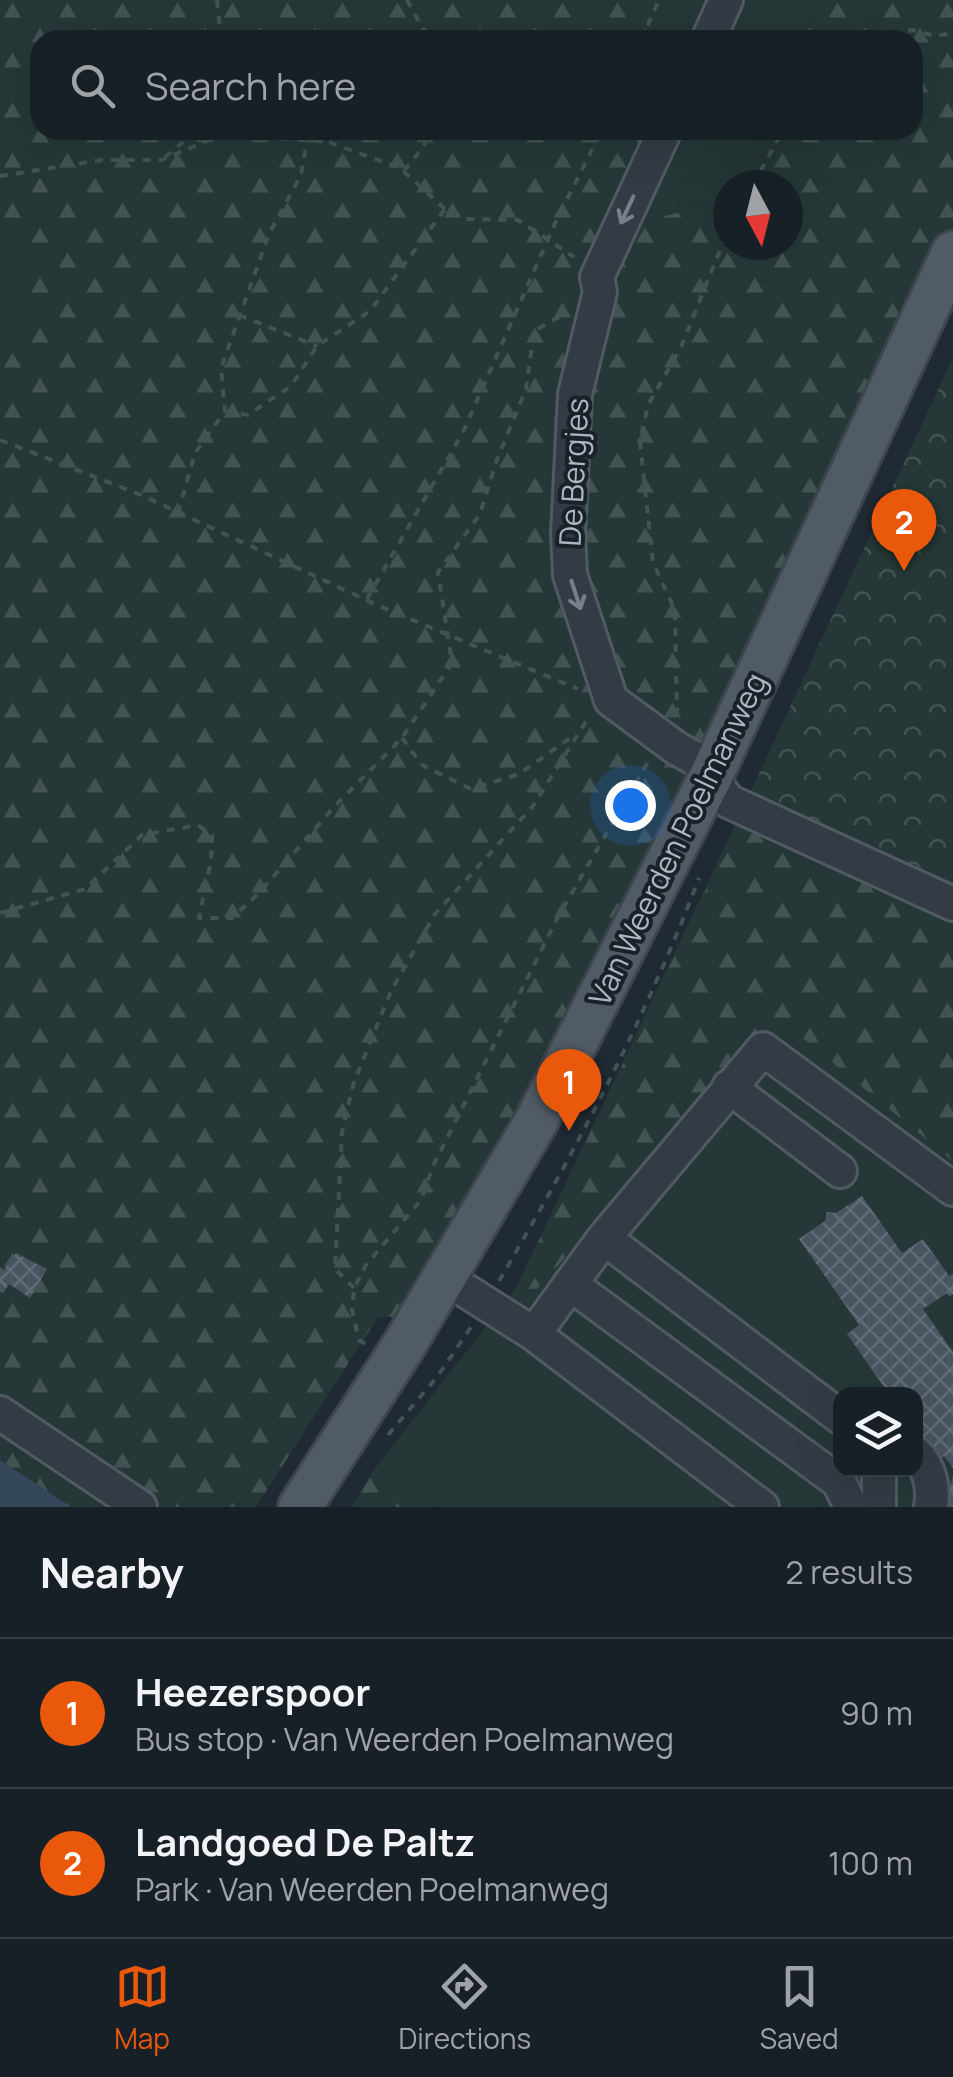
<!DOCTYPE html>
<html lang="en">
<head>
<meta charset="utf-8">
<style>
  :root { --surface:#182027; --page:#21282f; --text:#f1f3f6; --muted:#9fa3a7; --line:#363e44; --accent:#ea580c }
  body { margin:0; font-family:Manrope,sans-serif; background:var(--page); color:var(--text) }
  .controls { position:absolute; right:30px; bottom:30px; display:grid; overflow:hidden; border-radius:20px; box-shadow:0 10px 40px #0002 }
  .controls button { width:90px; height:90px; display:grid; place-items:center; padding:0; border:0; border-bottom:2px solid var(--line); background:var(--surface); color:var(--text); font:50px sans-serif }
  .compass { position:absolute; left:713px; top:170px; width:90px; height:90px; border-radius:50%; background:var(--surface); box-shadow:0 10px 40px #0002; rotate:173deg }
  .you { position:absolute; left:630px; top:805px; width:35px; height:35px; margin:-25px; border:8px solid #fff; border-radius:50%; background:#1a73e8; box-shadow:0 0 0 15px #1a73e833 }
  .badge { display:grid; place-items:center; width:65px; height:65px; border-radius:50%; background:var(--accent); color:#fff; font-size:32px; font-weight:700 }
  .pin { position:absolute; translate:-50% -82px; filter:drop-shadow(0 2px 5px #0008) }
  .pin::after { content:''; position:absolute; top:52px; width:35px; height:30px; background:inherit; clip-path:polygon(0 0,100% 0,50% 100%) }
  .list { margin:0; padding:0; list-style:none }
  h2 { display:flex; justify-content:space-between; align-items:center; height:130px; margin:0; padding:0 40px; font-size:42px }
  h2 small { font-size:32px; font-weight:400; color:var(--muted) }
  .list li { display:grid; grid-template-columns:65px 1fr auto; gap:30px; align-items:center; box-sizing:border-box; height:150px; padding:0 40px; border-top:2px solid var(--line) }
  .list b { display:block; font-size:38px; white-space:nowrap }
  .list p { margin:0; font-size:32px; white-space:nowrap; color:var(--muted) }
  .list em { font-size:32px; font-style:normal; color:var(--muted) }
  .icon { flex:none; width:55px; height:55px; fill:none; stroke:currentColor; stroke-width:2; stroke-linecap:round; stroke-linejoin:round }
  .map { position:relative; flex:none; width:953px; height:1507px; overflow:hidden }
  .search { position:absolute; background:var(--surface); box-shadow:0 10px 40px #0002; left:30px; right:30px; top:30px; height:110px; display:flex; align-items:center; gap:25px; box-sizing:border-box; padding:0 35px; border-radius:30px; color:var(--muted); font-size:38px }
  .sheet { height:430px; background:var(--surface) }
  nav { display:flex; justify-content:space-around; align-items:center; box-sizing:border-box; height:140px; border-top:2px solid var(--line); background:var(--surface); font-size:28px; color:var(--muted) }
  nav a { display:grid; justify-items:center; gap:5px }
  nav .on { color:var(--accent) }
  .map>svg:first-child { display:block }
</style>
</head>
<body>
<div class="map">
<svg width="953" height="1507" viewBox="0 0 953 1507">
  <defs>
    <pattern id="forest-firs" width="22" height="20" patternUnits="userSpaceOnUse" patternTransform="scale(2.5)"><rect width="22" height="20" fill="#253837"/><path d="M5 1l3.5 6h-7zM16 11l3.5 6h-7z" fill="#425352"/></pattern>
    <pattern id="park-crowns" width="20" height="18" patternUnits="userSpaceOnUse" patternTransform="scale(2.5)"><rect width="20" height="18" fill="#253837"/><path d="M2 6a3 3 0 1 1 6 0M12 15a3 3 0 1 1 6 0" fill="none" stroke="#425352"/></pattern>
    <pattern id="building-cross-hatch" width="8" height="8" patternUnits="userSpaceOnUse" patternTransform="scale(2.5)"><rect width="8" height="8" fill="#485560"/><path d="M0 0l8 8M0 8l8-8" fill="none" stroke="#606b75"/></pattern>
  </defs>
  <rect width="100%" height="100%" fill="#202a34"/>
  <path fill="#253837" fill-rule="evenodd" d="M664,0H805L811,23L803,40H651Z
    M851,0H885L876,18L865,21L857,14Z
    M649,130H778L771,145L719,180L688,210L658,218L632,216Z
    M0,221L16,231L22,284L37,305C32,337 31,347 0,360Z
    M743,808L953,900V1507H439L377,1466L516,1288ZM840,1394H916V1470H840Z"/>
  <path fill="url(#forest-firs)" fill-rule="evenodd" d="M0,0H664L651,40H40V130H649L632,216L658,218L688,210L719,180L771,145L778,130H913V40H803L811,23L805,0H851L857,14L866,21L876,18L885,0H953V227L547,1091L401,1317H378L256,1507H71L0,1460V360C28,348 33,334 37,305L22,284L16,232L0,221ZM728,185H788V245H728Z
    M953,358V1161L778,1018L537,1289L516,1288L757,783Z
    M377,1466L439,1507H351Z"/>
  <path fill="url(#park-crowns)" d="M953,358V900L743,808Z"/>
  <path fill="#35475a" d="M0,1460L71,1507H0Z"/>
  <path fill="url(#building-cross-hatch)" d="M862,1196L902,1253L923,1239L949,1276L953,1274V1294L949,1297L947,1293L923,1309L953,1352V1468L944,1456L936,1462L916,1433V1394H889L847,1334L859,1325L799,1239L825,1221L827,1212L836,1213Z
    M16,1253L47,1269L30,1298L9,1284L3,1293L0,1292V1267L4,1270Z
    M953,1476V1507H949L943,1489H949Z"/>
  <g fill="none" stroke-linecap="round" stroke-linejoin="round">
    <defs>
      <path id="minor" d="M708,40L726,0
        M665,130L597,277L600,292L575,394L568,534L570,575L611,700L676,748L701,762L728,801L953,904
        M729,1087L840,1171
        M604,1238L763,1049L953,1189
        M444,1277L534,1334L762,1507
        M570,1284L839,1482L851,1507
        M534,1334L604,1238L840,1417
        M0,1413L140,1507
        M916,1454C930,1468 934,1488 931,1507
        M879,1507V1470"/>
      <path id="major" d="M300,1507L406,1342L537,1120L711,776L953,253"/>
    </defs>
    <use href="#minor" stroke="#515a63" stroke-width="38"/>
    <use href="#major" stroke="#3d454e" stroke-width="48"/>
    <path stroke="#415454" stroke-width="4" stroke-dasharray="8 8" stroke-linecap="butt" d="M217,0L221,40
      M407,0L429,40
      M641,40L659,0
      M861,40L913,30L935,36L953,33
      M165,157L198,130
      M404,171L424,146L429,130
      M0,176L102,160H161L224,134L328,142L400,168L445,209L466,219L518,220L574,257
      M753,185L783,130
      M239,315L317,346
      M225,411L248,415L291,386L317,346L370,311L445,209
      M0,440L141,495L379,606L578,689
      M178,513L195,453L225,411L221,368L269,234L301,175L307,141
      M367,599L463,432L557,219L602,130
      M677,716L675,610L653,563L640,442L648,405L681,347L728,230
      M402,738L422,765L471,789L519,774L573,736
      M0,913L85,889L142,835L198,825L212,836C213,865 204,889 199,918H232L259,893L334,807L402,738L452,663L438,572L480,514L496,462L526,389L534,331L566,313
      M499,1281C575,1152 646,1018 699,878
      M354,1288L335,1269L342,1132L353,1085L391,991L435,914L533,806L590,715
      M365,1344L359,1340L352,1310L354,1288L366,1265L421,1200L433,1166L559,915L648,762
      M388,1435L437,1377L471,1327"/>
    <use href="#minor" stroke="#333c45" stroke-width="32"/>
    <use href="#major" stroke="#515b65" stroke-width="42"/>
  </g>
  <defs><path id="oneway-shaft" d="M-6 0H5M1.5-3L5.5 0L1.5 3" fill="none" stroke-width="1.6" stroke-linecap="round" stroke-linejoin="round" transform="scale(2.5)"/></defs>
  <g stroke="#76808a">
    <use href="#oneway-shaft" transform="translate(627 210) rotate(115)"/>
    <use href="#oneway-shaft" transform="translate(576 595) rotate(72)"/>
  </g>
  <g text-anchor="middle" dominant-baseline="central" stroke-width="8" stroke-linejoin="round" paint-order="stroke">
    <g font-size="30" fill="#adb7c2" stroke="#192129">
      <text transform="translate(573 472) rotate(-87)">De Bergjes</text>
      <text transform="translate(677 839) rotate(-64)">Van Weerden Poelmanweg</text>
    </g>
  </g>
</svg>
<div class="controls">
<button><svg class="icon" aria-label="layers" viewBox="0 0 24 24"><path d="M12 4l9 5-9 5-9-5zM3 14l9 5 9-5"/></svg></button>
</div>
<svg class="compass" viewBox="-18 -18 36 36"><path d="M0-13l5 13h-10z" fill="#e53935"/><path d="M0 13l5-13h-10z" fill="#9fa3a7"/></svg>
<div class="you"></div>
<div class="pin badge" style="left:569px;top:1131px">1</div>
<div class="pin badge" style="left:904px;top:571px">2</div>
<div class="search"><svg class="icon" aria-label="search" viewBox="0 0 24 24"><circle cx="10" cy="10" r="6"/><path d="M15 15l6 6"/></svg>Search here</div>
</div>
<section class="sheet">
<h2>Nearby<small>2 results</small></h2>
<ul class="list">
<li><span class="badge">1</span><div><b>Heezerspoor</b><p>Bus stop · Van Weerden Poelmanweg</p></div><em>90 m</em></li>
<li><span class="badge">2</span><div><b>Landgoed De Paltz</b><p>Park · Van Weerden Poelmanweg</p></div><em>100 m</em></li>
</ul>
</section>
<nav>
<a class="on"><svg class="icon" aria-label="map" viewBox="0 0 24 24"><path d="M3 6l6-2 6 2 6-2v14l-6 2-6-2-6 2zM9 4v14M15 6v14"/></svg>Map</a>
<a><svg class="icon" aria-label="directions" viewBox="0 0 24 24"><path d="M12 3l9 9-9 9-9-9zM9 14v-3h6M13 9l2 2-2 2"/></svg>Directions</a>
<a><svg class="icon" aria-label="saved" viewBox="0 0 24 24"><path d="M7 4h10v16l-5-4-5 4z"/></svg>Saved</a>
</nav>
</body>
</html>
